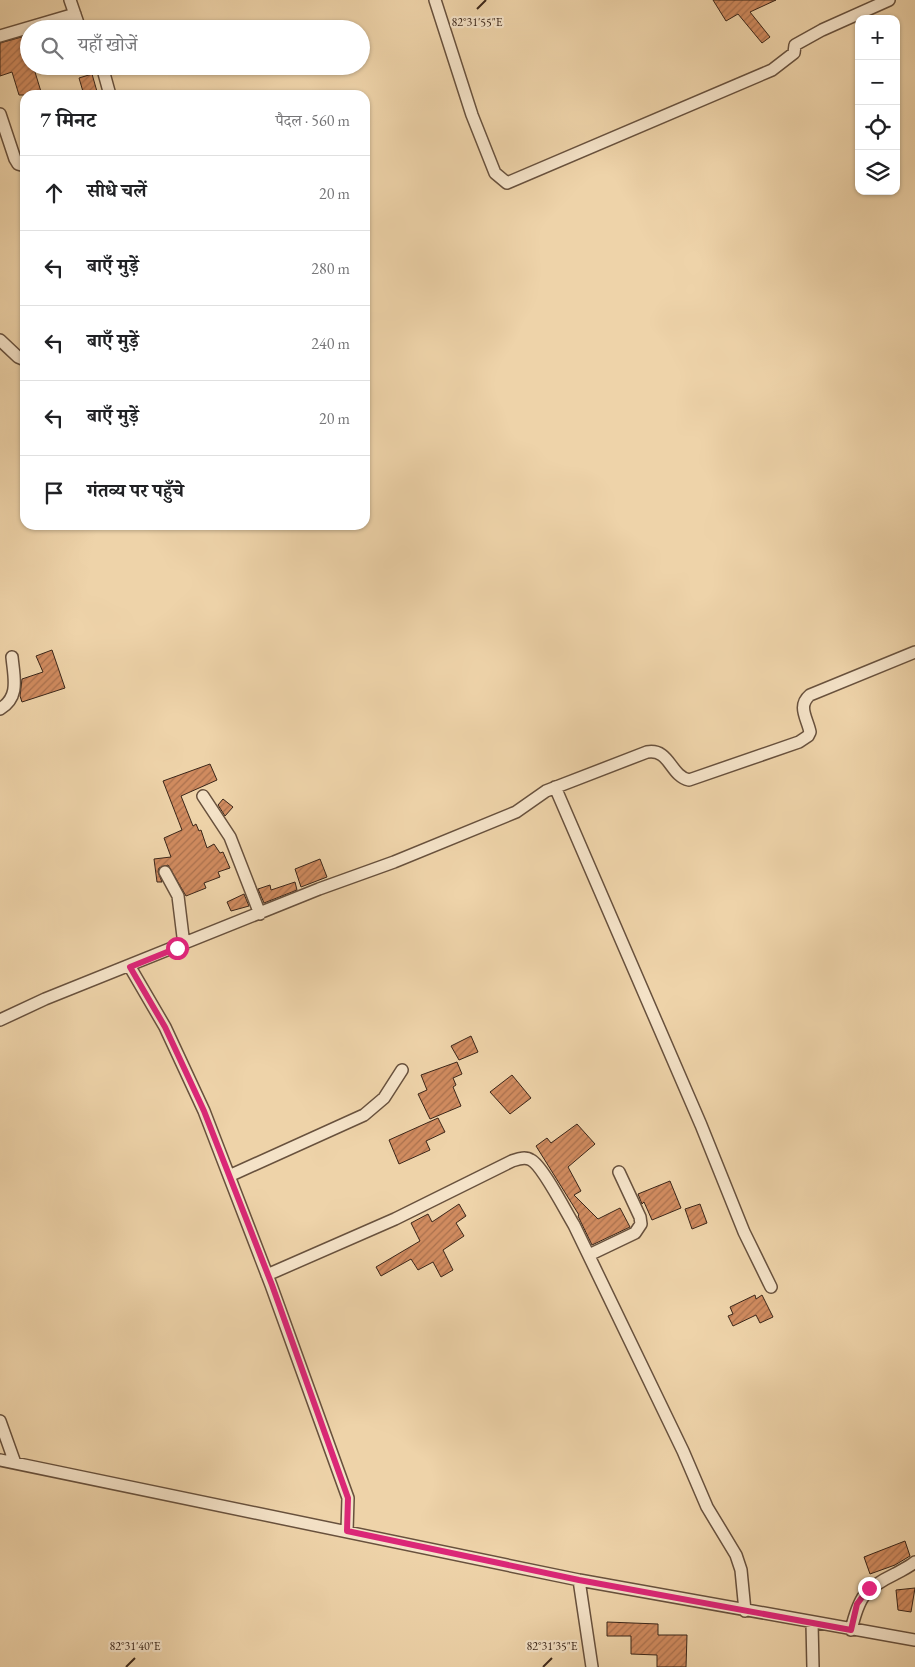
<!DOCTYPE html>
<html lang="hi">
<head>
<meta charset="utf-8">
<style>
  :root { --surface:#fff; --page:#f2f2f2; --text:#202124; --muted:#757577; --line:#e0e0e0 }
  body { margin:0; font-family:"EB Garamond","Noto Serif Devanagari",serif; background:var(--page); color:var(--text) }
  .controls { position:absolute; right:15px; top:15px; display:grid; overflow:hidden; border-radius:10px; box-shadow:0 1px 4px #0004 }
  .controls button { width:45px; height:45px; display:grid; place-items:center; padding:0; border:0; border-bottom:1px solid var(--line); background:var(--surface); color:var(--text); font:25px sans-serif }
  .stop { position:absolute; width:15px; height:15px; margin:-11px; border:4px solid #db2777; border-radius:50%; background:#fff }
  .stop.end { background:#db2777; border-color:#fff; box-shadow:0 1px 5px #0008 }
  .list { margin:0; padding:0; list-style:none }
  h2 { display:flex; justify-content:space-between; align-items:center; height:65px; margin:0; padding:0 20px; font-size:21px }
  h2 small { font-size:16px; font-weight:400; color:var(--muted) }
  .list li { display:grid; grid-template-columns:32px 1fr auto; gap:15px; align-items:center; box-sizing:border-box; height:75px; padding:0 20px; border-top:1px solid var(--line) }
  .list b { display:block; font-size:19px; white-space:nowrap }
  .list em { font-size:16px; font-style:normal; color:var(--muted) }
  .icon { flex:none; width:28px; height:28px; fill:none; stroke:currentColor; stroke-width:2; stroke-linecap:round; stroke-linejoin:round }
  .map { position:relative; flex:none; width:915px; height:1667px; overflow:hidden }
  .search { position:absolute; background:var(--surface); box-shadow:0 1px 4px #0004; left:20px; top:20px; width:350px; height:55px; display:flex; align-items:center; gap:12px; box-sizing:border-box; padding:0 18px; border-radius:28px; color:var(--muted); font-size:19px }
  .panel { position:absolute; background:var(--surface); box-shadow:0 1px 4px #0004; left:20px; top:90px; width:350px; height:440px; border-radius:15px }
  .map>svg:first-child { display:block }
</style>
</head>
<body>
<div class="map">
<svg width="915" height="1667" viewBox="0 0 915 1667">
  <defs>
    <pattern id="building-hatch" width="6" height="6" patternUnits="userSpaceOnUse" patternTransform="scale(1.25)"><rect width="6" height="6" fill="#d08b5f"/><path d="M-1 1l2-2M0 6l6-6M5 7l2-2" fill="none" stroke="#aa714e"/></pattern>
  </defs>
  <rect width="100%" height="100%" fill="#eed3a9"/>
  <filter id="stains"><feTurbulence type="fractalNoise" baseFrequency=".004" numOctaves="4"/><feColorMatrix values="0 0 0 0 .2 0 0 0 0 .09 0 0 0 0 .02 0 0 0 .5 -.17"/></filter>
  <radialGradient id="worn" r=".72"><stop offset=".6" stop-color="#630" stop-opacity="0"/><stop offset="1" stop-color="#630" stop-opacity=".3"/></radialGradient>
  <path fill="url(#building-hatch)" stroke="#3b2619" d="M713,0H776L750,12L770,37L762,43L738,14L726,21Z
    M29,35V66H32L35,72L42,95H19L12,72L0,76V43Z
    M92,74L98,95H84L79,78Z
    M52,650L65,688L22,702L20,696L22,679L43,672L36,656Z
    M210,764L217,780L181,796L193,826L196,824L199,831L201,830L207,848L214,844L220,853L223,852L230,868L218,872L220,877L204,883L206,888L186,896L168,865L159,868L158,872L162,882H157L154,859L171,857L164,838L182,830L163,781Z
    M223,799L233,807L225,816L218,805Z
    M320,859L327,877L301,887L295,869Z
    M295,882L297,890L264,903L258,889L270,885L271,890Z
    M244,894L249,906L231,911L227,902Z
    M471,1036L478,1052L459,1060L451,1046Z
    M457,1062L462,1074L453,1078L456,1085L453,1087L461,1106L430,1119L418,1094L427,1090L421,1075Z
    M512,1075L531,1098L510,1114L490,1092Z
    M438,1118L445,1132L426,1141L430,1150L399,1164L389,1140Z
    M577,1124L595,1144L568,1167L581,1191L574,1195L598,1219L620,1208L630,1227L592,1245L578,1216L579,1215L536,1146L547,1138L551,1143Z
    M670,1181L681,1208L652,1220L644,1202L642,1204L638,1194Z
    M459,1204L466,1216L456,1223L464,1236L443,1250L453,1270L441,1277L433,1262L418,1270L411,1259L381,1276L376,1267L420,1241L411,1223L428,1214L432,1222Z
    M700,1204L707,1223L692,1229L685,1209Z
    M755,1295L756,1299L762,1295L773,1317L760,1323L756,1315L733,1326L728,1316L733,1314L730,1307Z
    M905,1541L910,1556L895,1565L870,1574L864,1557Z
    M915,1588L911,1612L898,1610L896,1590Z
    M607,1622L658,1624V1635H687L686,1667H657V1655L631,1654V1636H607Z"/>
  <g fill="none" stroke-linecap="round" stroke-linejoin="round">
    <defs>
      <path id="minor" d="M70,0L80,29
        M435,0L472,115L495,173L507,183L772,70L794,53L795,45L822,30L889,0
        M0,36L75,14
        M102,66L110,95
        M0,114L15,159L18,164L25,166
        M0,340L18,357L25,360
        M0,709C20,697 14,678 12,657
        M555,787L701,1125L744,1232L771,1287
        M203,796L230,837L260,914
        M165,872L178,896L184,945
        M130,967L165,1027L204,1111L271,1285L348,1498L347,1531
        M0,1020L45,999L319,889L394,862L516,812L546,791L647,752C670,748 670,776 689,780L799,742L808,736L810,732C807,718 797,706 810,695L915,652
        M229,1176L364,1115L384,1098L402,1070
        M589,1255L635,1233L641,1224L640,1217L619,1172
        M267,1275L395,1219L512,1161C518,1159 525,1156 531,1160C542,1165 566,1212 574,1225L683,1451L707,1507L736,1555L741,1570L745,1611
        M0,1421L15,1463
        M0,1460L579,1580L915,1640
        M579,1580L592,1667
        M812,1623L813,1667
        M851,1630C859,1597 864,1589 895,1574C902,1570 909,1567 915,1562"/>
    </defs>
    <use href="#minor" stroke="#68513d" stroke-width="14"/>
    <use href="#minor" stroke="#f4e2c7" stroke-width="11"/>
  </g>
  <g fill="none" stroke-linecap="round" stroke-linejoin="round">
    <path stroke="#db2777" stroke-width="6" d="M177,948L130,967L165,1027L204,1111L272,1285L348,1498L347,1531L579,1580L851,1630L857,1604L869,1588"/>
  </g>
  <path fill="none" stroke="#3b2619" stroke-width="2" d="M477,9L486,0M126,1667L135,1658M543,1667L552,1658"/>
  <g font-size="12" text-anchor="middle" fill="#3b2619" stroke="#f4e2c7" stroke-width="4.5" stroke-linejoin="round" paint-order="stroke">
    <text x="477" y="26">82°31'55"E</text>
    <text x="135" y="1650">82°31'40"E</text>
    <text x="552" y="1650">82°31'35"E</text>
  </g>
  <rect width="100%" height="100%" filter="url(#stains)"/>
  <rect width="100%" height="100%" fill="url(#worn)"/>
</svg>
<div class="controls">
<button>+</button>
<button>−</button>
<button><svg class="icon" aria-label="locate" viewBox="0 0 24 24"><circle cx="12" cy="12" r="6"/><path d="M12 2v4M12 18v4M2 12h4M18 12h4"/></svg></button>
<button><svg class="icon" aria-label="layers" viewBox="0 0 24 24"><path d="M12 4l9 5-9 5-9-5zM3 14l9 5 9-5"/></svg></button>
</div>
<div class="stop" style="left:177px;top:948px"></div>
<div class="stop end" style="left:869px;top:1588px"></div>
<div class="search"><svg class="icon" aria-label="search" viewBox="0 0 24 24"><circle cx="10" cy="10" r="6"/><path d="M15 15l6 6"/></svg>यहाँ खोजें</div>
<section class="panel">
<h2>7 मिनट<small>पैदल · 560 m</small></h2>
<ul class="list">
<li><svg class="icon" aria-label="ahead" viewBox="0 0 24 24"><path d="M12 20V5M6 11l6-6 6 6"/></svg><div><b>सीधे चलें</b></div><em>20 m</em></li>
<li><svg class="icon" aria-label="left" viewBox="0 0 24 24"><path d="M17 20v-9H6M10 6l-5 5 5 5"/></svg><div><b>बाएँ मुड़ें</b></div><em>280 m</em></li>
<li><svg class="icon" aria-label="left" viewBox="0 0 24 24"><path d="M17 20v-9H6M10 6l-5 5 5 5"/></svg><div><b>बाएँ मुड़ें</b></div><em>240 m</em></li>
<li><svg class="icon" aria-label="left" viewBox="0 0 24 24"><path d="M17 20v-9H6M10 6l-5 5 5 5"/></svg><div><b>बाएँ मुड़ें</b></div><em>20 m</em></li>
<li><svg class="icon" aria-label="arrive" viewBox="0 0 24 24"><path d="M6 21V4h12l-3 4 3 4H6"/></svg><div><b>गंतव्य पर पहुँचे</b></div></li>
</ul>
</section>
</div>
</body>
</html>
